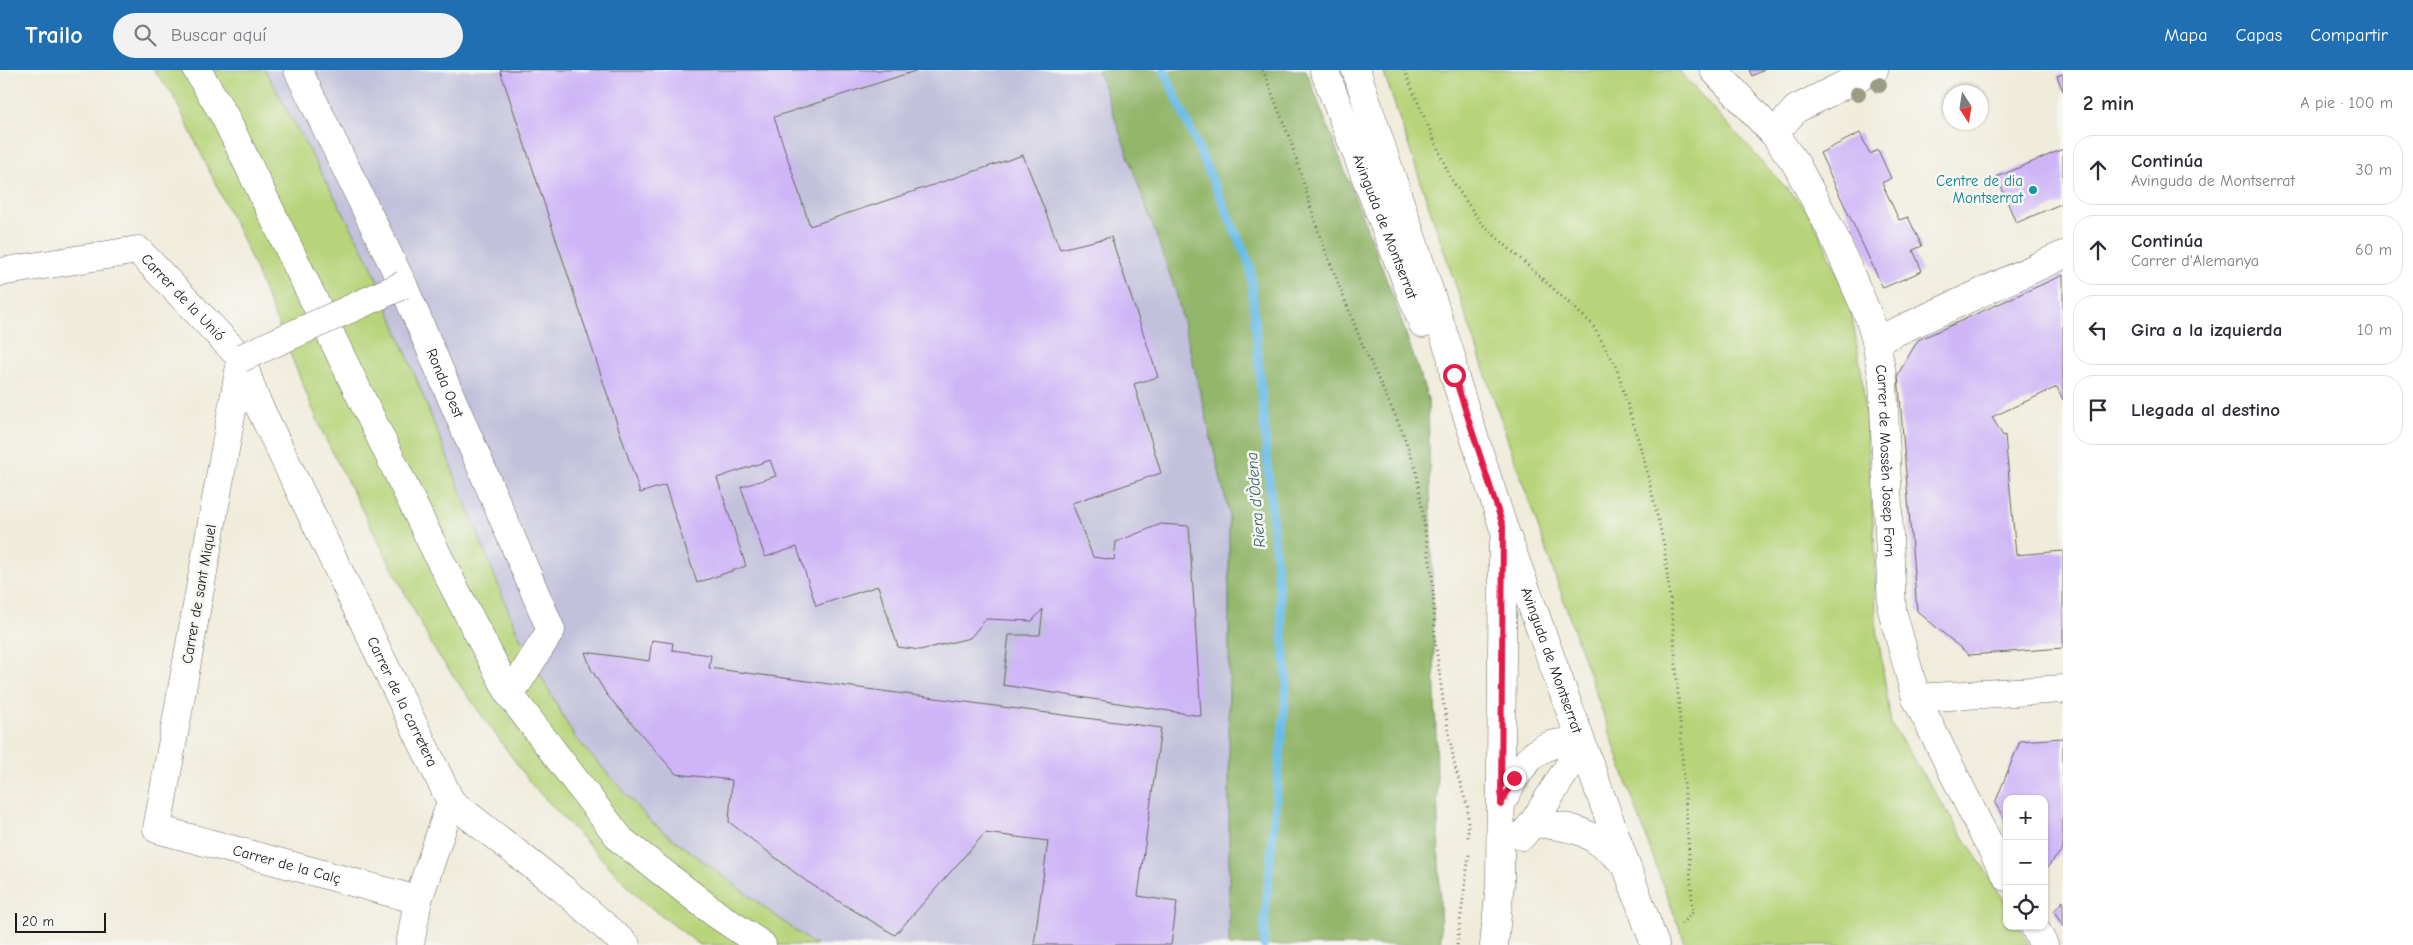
<!DOCTYPE html>
<html lang="es">
<head>
<meta charset="utf-8">
<style>
  :root { --surface:#fff; --page:#f2f2f3; --text:#2b2b33; --muted:#7c7c81; --line:#e1e1e2; --accent:#1f6fb2 }
  body { margin:0; font-family:"Comic Neue",sans-serif; background:var(--page); color:var(--text) }
  .controls { position:absolute; right:15px; bottom:15px; display:grid; overflow:hidden; border-radius:10px; box-shadow:0 1px 4px #0004 }
  .controls button { width:45px; height:45px; display:grid; place-items:center; padding:0; border:0; border-bottom:1px solid var(--line); background:var(--surface); color:var(--text); font:25px sans-serif }
  .compass { position:absolute; left:1943px; top:15px; width:45px; height:45px; border-radius:50%; background:var(--surface); box-shadow:0 1px 4px #0004; rotate:168deg }
  .scale { position:absolute; left:15px; bottom:12px; width:91px; box-sizing:border-box; padding-left:5px; border:2px solid #1c1c1c; border-top:0; font-size:14px; line-height:18px; white-space:nowrap; color:#1c1c1c; -webkit-text-stroke:4px #f6f6f2; paint-order:stroke }
  .stop { position:absolute; width:15px; height:15px; margin:-11px; border:4px solid #e11d48; border-radius:50%; background:#fff }
  .stop.end { background:#e11d48; border-color:#fff; box-shadow:0 1px 5px #0008 }
  .list { margin:0; padding:0; list-style:none }
  h2 { display:flex; justify-content:space-between; align-items:center; height:65px; margin:0; padding:0 20px; font-size:21px }
  h2 small { font-size:16px; font-weight:400; color:var(--muted) }
  .list li { display:grid; grid-template-columns:32px 1fr auto; gap:15px; align-items:center; box-sizing:border-box; height:70px; margin:0 10px 10px; padding:0 10px; border:1px solid var(--line); border-radius:20px }
  .list b { display:block; font-size:19px; white-space:nowrap }
  .list p { margin:0; font-size:16px; white-space:nowrap; color:var(--muted) }
  .list em { font-size:16px; font-style:normal; color:var(--muted) }
  .icon { flex:none; width:28px; height:28px; fill:none; stroke:currentColor; stroke-width:2; stroke-linecap:round; stroke-linejoin:round }
  .map { position:relative; flex:none; width:2063px; height:875px; overflow:hidden }
  header { display:flex; align-items:center; gap:30px; box-sizing:border-box; height:70px; padding:0 25px; background:var(--accent); color:#fff }
  header strong { font-size:24px }
  nav { display:flex; gap:28px; margin-inline-start:auto; font-size:18px }
  .search { width:350px; height:45px; background:var(--page); display:flex; align-items:center; gap:12px; box-sizing:border-box; padding:0 18px; border-radius:28px; color:var(--muted); font-size:19px }
  main { display:flex }
  aside { flex:1; background:var(--surface) }
  .map>svg:first-child { display:block }
</style>
</head>
<body>
<header>
<strong>Trailo</strong>
<div class="search"><svg class="icon" aria-label="search" viewBox="0 0 24 24"><circle cx="10" cy="10" r="6"/><path d="M15 15l6 6"/></svg>Buscar aquí</div>
<nav><a>Mapa</a><a>Capas</a><a>Compartir</a></nav>
</header>
<main>
<div class="map">
<svg width="2063" height="875" viewBox="0 0 2063 875">
  <rect width="100%" height="100%" fill="#f6f6f2"/>
  <filter id="ink" filterUnits="userSpaceOnUse"><feTurbulence type="fractalNoise" baseFrequency=".02" numOctaves="2"/><feDisplacementMap in="SourceGraphic" scale="10" xChannelSelector="R" yChannelSelector="G"/><feConvolveMatrix kernelMatrix="1 2 1 2 8 2 1 2 1" color-interpolation-filters="sRGB"/></filter>
  <filter id="wash" filterUnits="userSpaceOnUse"><feTurbulence type="fractalNoise" baseFrequency=".0096" numOctaves="4" result="noise"/><feDisplacementMap in="SourceGraphic" scale="20" xChannelSelector="R" yChannelSelector="G"/><feGaussianBlur stdDeviation="1.12" result="paint"/><feColorMatrix in="noise" values="0 0 0 0 0 0 0 0 0 0 0 0 0 0 0 0 0 1.4 0 .05"/><feComposite in="paint" operator="in"/></filter>
  <g filter="url(#wash)">
    <rect width="100%" height="100%" fill="#f0ecdb"/>
    <path fill="#c2c1dc" d="M265,0H1098L1176,222L1229,443V875H817L809,871L651,752L574,666L517,562L369,190Z"/>
    <path fill="#b8d47a" stroke="#6a784b" d="M153,0H265L369,190L517,562L574,666L651,752L809,871L817,875H700L640,829L532,715L434,579L324,366L247,179L172,23Z
      M1383,0H1678L1810,144L1849,228L1862,306L1868,378L1875,479L1876,552L1891,654L2004,830L2007,835V856H2019L2029,875H1686L1661,810L1515,391Z"/>
    <path fill="#92b66a" stroke="#576943" d="M1098,0H1306L1394,229L1428,329L1441,875H1229V443L1176,222Z"/>
    <g fill="none" stroke-linecap="round" stroke-linejoin="round">
      <path stroke="#6abce6" stroke-width="9" d="M1164,0L1250,195L1287,611L1265,847L1264,875"/>
    </g>
    <g id="blocks">
      <path fill="#ceb5f7" d="M500,0H918L774,47L810,156L1023,85L1060,179L1111,167L1158,307L1134,314L1161,403L1072,433L1093,487L1114,490L1116,472L1161,454L1189,456L1201,646L1003,615L1009,565H1040L1043,539L1032,551L986,549L970,568L920,580L898,577L878,516L816,536L797,477L765,487L741,417L776,406L770,390L717,408L746,496L697,513L665,415L640,423Z
        M1749,0H1764L1752,6Z
        M2063,4V21L2057,6Z
        M1860,63L1870,84L1878,80L1891,108L1882,113L1899,150L1908,147L1922,176L1913,180L1922,201L1883,218L1820,83Z
        M2063,79V133L2016,153L1997,107Z
        M2063,205V330L2057,317L1992,347L2003,366L2005,365L2016,485L2063,481V578L1969,585L1917,541L1898,304L1918,270Z
        M652,570L673,573L672,580L711,585L709,598L1161,658L1138,826L1177,832L1171,875H1034L1048,771L985,763L895,865L848,837L806,811L729,752L732,710L676,704L607,625L591,599L585,582L649,591Z
        M2063,668V779L2044,801V729H2007V754L1995,733L2020,671Z
        M2063,831V857L2054,841Z"/>
    </g>
  </g>
  <g filter="url(#ink)">
    <use href="#blocks" fill-opacity="0" stroke="#66655f" stroke-width="1"/>
    <g fill="none" stroke-linecap="round" stroke-linejoin="round">
      <defs>
        <g id="minor">
          <path d="M197,0L224,45L440,490L510,625L621,770L716,844L762,875"/>
          <path id="s1" d="M298,0L403,215L551,560L510,625"/>
          <path id="s2" d="M1324,0L1423,254"/>
          <path id="s3" d="M1356,0L1451,286L1454,305L1503,456L1655,875"/>
          <path id="s4" d="M1714,0L1774,64L1796,94L1832,162L1869,247L1876,271L1883,310L1892,540L1916,628L1980,757L2007,807"/>
          <path d="M1774,64L1796,39L1874,0"/>
          <path id="s5" d="M0,202L138,180L241,288L255,328L451,732L563,819L626,875"/>
          <path d="M1876,271L2063,185"/>
          <path id="s6" d="M241,290L157,759L418,830"/>
          <path d="M1916,628L2063,619"/>
          <path d="M1502,732C1514,708 1531,674 1563,673C1569,673 1576,675 1582,675L1533,753"/>
          <path d="M1522,766L1533,753C1579,757 1588,761 1622,791"/>
          <path d="M2034,856L2044,875"/>
          <path d="M410,875L418,830L451,732"/>
          <path d="M1494,875L1500,814L1503,475"/>
        </g>
      </defs>
      <use href="#minor" stroke="#66655f" stroke-width="29"/>
      <path stroke="#66655f" stroke-width="3" stroke-dasharray="1 4" stroke-linecap="butt" d="M1263,0L1291,72L1320,167L1363,276L1400,356L1416,399L1433,513L1435,569L1443,630L1455,697L1468,738V770
        M1404,0L1451,109L1481,153L1592,254L1616,296L1645,393L1664,475L1674,566L1693,842L1679,856
        M1457,875L1469,784"/>
      <use href="#minor" stroke="#fff" stroke-width="28"/>
      <defs>
        <path id="minor-bridge" d="M241,288L403,215"/>
      </defs>
      <use href="#minor-bridge" stroke="#66655f" stroke-width="29" stroke-linecap="butt"/>
      <use href="#minor-bridge" stroke="#fff" stroke-width="28"/>
    </g>
    <g fill="#9a9d84">
      <circle cx="1879" cy="15" r="8"/>
      <circle cx="1858" cy="24" r="8"/>
    </g>
  </g>
  <g fill="none" stroke-linecap="round" stroke-linejoin="round" filter="url(#ink)">
    <path stroke="#e11d48" stroke-width="6" d="M1454,305L1503,456L1501,735L1514,708"/>
  </g>
  <circle fill="#0f9aa8" stroke="#f6f6f2" stroke-width="2" cx="2033" cy="120" r="5"/>
  <g text-anchor="middle" dominant-baseline="central" stroke-width="5" stroke-linejoin="round" paint-order="stroke">
    <g font-size="15" fill="#0d838f" stroke="#f6f6f2" text-anchor="end">
      <text x="2023" y="111">Centre de dia<tspan x="2023" dy="17">Montserrat</tspan></text>
    </g>
    <g font-size="15" fill="#1c1c1c" stroke="#f6f6f2">
      <text stroke="none"><textPath href="#s2" startOffset="168">Avinguda de Montserrat</textPath></text>
      <text stroke="none"><textPath href="#s5" startOffset="205">Carrer de la Unió</textPath></text>
      <text stroke="none"><textPath href="#s1" startOffset="346">Ronda Oest</textPath></text>
      <text stroke="none"><textPath href="#s4" startOffset="440">Carrer de Mossèn Josep Forn</textPath></text>
      <text transform="translate(199 524) rotate(-80)">Carrer de sant Miquel</text>
      <text stroke="none"><textPath href="#s3" startOffset="622">Avinguda de Montserrat</textPath></text>
      <text stroke="none"><textPath href="#s5" startOffset="669">Carrer de la carretera</textPath></text>
      <text stroke="none"><textPath href="#s6" startOffset="611">Carrer de la Calç</textPath></text>
    </g>
    <g font-size="16" font-style="italic" fill="#3b5c6d" stroke="#f6f6f2">
      <text transform="translate(1256 430) rotate(-95)">Riera d'Òdena</text>
    </g>
  </g>
</svg>
<div class="controls">
<button>+</button>
<button>−</button>
<button><svg class="icon" aria-label="locate" viewBox="0 0 24 24"><circle cx="12" cy="12" r="6"/><path d="M12 2v4M12 18v4M2 12h4M18 12h4"/></svg></button>
</div>
<svg class="compass" viewBox="-18 -18 36 36"><path d="M0-13l5 13h-10z" fill="#e53935"/><path d="M0 13l5-13h-10z" fill="#7c7c81"/></svg>
<div class="scale">20 m</div>
<div class="stop" style="left:1454px;top:305px"></div>
<div class="stop end" style="left:1514px;top:708px"></div>
</div>
<aside>
<h2>2 min<small>A pie · 100 m</small></h2>
<ul class="list">
<li><svg class="icon" aria-label="ahead" viewBox="0 0 24 24"><path d="M12 20V5M6 11l6-6 6 6"/></svg><div><b>Continúa</b><p>Avinguda de Montserrat</p></div><em>30 m</em></li>
<li><svg class="icon" aria-label="ahead" viewBox="0 0 24 24"><path d="M12 20V5M6 11l6-6 6 6"/></svg><div><b>Continúa</b><p>Carrer d'Alemanya</p></div><em>60 m</em></li>
<li><svg class="icon" aria-label="left" viewBox="0 0 24 24"><path d="M17 20v-9H6M10 6l-5 5 5 5"/></svg><div><b>Gira a la izquierda</b></div><em>10 m</em></li>
<li><svg class="icon" aria-label="arrive" viewBox="0 0 24 24"><path d="M6 21V4h12l-3 4 3 4H6"/></svg><div><b>Llegada al destino</b></div></li>
</ul>
</aside>
</main>
</body>
</html>
